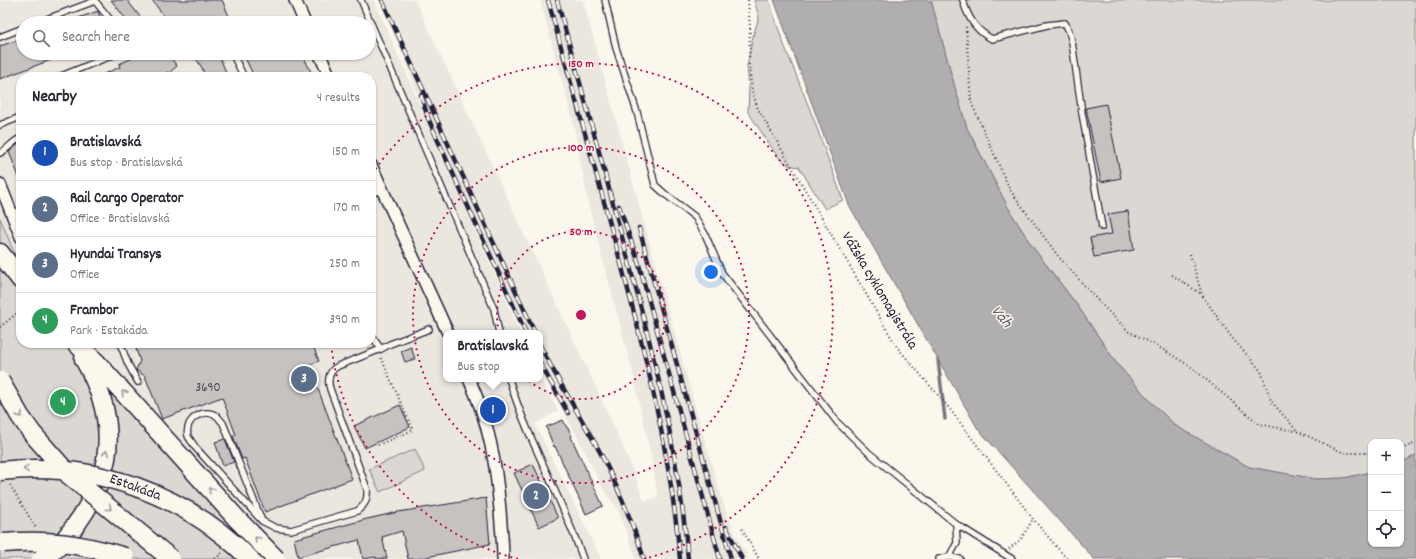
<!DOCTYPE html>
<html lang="en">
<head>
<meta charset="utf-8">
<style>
  :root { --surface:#fff; --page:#f2f2f3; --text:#2b2b33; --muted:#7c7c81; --line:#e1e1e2; --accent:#db2777 }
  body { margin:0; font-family:Dekko,sans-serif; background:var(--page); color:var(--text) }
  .controls { position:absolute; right:12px; bottom:12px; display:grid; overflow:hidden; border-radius:8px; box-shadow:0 1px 3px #0004 }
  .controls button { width:36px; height:36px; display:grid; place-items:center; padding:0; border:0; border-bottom:1px solid var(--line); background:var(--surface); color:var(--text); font:20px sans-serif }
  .you { position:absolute; left:711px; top:272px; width:14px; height:14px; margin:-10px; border:3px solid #fff; border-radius:50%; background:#1a73e8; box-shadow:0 0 0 6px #1a73e833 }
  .badge { display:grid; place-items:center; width:26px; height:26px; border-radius:50%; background:var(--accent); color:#fff; font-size:13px; font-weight:700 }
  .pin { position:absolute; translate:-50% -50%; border:2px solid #fff; box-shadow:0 1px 4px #0006 }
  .popup { position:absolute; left:443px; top:330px; width:100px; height:52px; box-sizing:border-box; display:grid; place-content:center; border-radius:8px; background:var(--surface); filter:drop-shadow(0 1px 3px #0005); font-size:13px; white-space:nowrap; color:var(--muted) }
  .popup b { font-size:15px; color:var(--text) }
  .popup::after { content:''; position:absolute; left:50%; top:100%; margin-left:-8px; border:8px solid transparent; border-top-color:var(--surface) }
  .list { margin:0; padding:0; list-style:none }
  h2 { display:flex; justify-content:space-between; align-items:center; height:52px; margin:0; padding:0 16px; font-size:17px }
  h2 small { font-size:13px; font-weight:400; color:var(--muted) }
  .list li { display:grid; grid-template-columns:26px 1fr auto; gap:12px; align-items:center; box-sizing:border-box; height:56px; padding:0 16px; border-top:1px solid var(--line) }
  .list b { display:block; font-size:15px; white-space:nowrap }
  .list p { margin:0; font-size:13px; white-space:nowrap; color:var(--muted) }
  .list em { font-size:13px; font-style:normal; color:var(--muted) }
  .icon { flex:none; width:22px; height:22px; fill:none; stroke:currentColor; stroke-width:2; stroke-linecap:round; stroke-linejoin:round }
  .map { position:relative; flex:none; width:1416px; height:559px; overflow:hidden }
  .search { position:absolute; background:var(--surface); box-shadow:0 1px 3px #0004; left:16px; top:16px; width:360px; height:44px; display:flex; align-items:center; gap:10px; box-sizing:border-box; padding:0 14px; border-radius:22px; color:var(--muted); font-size:15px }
  .panel { position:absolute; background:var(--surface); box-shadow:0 1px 3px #0004; left:16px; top:72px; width:360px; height:276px; border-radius:16px }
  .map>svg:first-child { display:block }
</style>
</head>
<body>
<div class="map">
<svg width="1416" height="559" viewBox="0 0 1416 559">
  <rect width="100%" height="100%" fill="#fbf7ec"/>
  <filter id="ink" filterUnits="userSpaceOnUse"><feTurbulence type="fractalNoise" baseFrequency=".025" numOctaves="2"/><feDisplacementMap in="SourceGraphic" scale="8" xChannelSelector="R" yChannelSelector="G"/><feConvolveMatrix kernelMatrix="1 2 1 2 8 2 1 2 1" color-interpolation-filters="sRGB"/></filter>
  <g filter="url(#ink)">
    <path fill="#ebe7df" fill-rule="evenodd" d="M0,0H374L426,118L407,65L379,0H415L617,433L632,468L644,501L658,497L650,451L633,374L589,207L573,121L540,0H583L652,252L697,413L725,509L736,536L749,559H636L618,510L602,487L577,436L540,370V333H524L432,130L520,333H446V379H540V378L558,411L535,424L601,559H0ZM23,23H369V53H23ZM21,77H371V343H21Z"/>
    <path fill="#dbd8d3" stroke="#7e7d87" d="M754,0H769L781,37L814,120L843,200L825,209L799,167L788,165L778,157L748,112L749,86L747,66L753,36L759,17Z
      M931,0H1416V455L1401,463V442H1371V472L1344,478L1316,479L1249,467L1176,426L1152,403L1117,364L1077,305L1032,246L1010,211L967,128L954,84Z
      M0,218L16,257L21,255V271L0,243Z
      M0,263L21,290V343H70L242,530L259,559H0Z
      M415,449L425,471L380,492L369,469Z"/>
    <path fill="#b1aeb0" stroke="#787681" d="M774,0H931L954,84L967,128L1010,211L1032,246L1077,305L1117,364L1152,403L1176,426L1249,467L1316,479L1344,478L1371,472V544H1401V463L1416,455V559H1094L978,429L849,205Z"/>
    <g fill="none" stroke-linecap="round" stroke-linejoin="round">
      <path stroke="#787681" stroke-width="3.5" d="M938,360L945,419"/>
    </g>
    <path fill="#c6c2c0" stroke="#22223b" d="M111,0H127L145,23H129Z
      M152,0H222L232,23H169Z
      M98,11L102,23H67V22Z
      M23,38V53H67V54L0,79V46Z
      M144,53H167L177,66L169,73L168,72L156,77H97L120,67L119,64Z
      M192,53H218L228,77H206L201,66Z
      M243,53H302L311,72L300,77H254Z
      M1106,104L1121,178L1101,182L1086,108Z
      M18,144L21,145V182L9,152Z
      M1128,211L1134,250L1094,257L1090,238L1112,234L1108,214Z
      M134,343H312L319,361L309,365L352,479L265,512L245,458L242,459L233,436L236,435L222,397L162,419L145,376L136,370L140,361Z
      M411,347L415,359L405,362L401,351Z
      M400,405L410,427L365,448L354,426Z
      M563,420L567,428H568L572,436L571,437L603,506L586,514L555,446L554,447L546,427Z
      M225,439L234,462L223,466L215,442Z
      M533,464L558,518L539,527L514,473Z
      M486,498L490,544L417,559H408L402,531L382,537L387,558L376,559V557L363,559L359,540L298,557L294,539L367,519L398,512Z"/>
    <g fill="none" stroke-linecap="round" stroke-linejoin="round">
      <defs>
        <path id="lane" d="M361,0L494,309L499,333
          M605,0L616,48L637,112L655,185L665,194L695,217L705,234L722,273L838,423L869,453L956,524L1012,559
          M963,0C967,16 976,31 992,39L1047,25L1065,23L1069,31L1072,42L1082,113L1102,227
          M36,23L95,1L113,23
          M0,37L23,28
          M232,53L244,77
          M59,77L118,53
          M0,125L18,118L21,113
          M0,153C9,149 12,141 21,138
          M371,194L382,189
          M371,335L381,349
          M120,343L128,364L138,382
          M509,379C528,441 562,498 583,559
          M262,521L223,423C221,421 219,418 217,416C204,407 184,419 188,436C189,439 193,443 195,447L262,521L276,528L291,530L357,511C365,505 368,500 367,489L330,389C327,379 329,371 338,366L381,349L390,344L429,329
          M949,557L957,543L956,524
          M939,559L949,557L960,559"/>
        <path id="street" d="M295,0L305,23
          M319,53L330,77
          M371,165L448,333
          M0,184L21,237
          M469,379C489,422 496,463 500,510C501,526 503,543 503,559"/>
        <path id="primary" d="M0,253L21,280
          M76,343L96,362L237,519
          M57,548C111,488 125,431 84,359"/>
      </defs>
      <use href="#lane" stroke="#22223b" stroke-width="8"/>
      <use href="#street" stroke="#22223b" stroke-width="14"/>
      <use href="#primary" stroke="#22223b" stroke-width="21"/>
      <path stroke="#22223b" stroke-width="2" stroke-dasharray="1 3" stroke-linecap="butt" d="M748,0L750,28L749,65L752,91L758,109L897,347L949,408L1033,519L1067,559
        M966,27L971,102L1010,190L1058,256L1099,302L1129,332L1152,343L1190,366L1259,424L1299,432L1344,453H1371
        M1190,254L1202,295L1232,338L1261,371L1271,401L1298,432
        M1172,275L1201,294
        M0,327L21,310
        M378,445L413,430L381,358
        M1401,449L1416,443
        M10,485L36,528
        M742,529L759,559
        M1009,549L1021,539L1033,519
        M215,559L222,553"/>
      <use href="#lane" stroke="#fbf7ec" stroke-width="5.5"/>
      <use href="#street" stroke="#fbf7ec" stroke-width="11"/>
      <use href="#primary" stroke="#fbf7ec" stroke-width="18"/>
      <defs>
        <path id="rail" d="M382,0L535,333
          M548,0C570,77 591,154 612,231C642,339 670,447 680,559
          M557,0C580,83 603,165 625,248C653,351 679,453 688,559
          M421,95L428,118L444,154L526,333
          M619,206L638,261L720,559
          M639,228L731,559
          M540,345C558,382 581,417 601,454C618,488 633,523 644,559
          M540,363L568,413
          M726,527L742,559"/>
      </defs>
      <use href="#rail" stroke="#22223b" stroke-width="4.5"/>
      <use href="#rail" stroke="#fbf7ec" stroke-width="3" stroke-dasharray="9" stroke-linecap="butt"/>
      <defs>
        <path id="primary-bridge" d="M0,381L20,416L32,433L69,475L171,559
          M0,471C92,460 185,494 250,559
          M237,519L276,559
          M4,543C49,539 82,544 125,557
          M41,559L57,548"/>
      </defs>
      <use href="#primary-bridge" stroke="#22223b" stroke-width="21" stroke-linecap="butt"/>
      <use href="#primary-bridge" stroke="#fbf7ec" stroke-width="18"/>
    </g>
    <defs><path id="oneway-chevron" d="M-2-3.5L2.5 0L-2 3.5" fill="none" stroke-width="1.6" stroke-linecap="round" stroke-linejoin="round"/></defs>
    <g stroke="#99979c">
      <use href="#oneway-chevron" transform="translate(124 393) rotate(-132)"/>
      <use href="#oneway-chevron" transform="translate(20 415) rotate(58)"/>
      <use href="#oneway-chevron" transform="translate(106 453) rotate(-85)"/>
      <use href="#oneway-chevron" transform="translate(26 469) rotate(178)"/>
      <use href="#oneway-chevron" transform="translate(211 490) rotate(-132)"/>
      <use href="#oneway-chevron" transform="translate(109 508) rotate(39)"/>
      <use href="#oneway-chevron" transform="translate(257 539) rotate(-135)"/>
    </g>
  </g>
  <g fill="none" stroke="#c2185b" stroke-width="2" stroke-dasharray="2 4">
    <circle cx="581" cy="315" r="84"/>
    <circle cx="581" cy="315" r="168"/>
    <path d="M518 559A252 252 0 0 1 331 344M372 174A252 252 0 1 1 644 559"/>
  </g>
  <g text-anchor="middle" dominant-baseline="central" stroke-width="3" stroke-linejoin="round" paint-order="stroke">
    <g font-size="13" fill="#4b4a5c">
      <text x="208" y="388">3690</text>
    </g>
    <g font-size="15" fill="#22223b" stroke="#fbf7ec">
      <text transform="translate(879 291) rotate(59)">Vážska cyklomagistrála</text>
      <text transform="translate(135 488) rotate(20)">Estakáda</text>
    </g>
    <g font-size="16" font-style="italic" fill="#545364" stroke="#fbf7ec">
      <text transform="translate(1001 317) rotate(50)">Váh</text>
    </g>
  </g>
  <circle cx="581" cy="315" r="6" fill="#c2185b" stroke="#fbf7ec" stroke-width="2"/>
  <g font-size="12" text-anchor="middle" font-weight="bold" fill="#c2185b" stroke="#fbf7ec" stroke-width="3" stroke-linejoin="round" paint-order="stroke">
    <text x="581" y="67">150 m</text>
    <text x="581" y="151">100 m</text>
    <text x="581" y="235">50 m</text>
  </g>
</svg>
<div class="controls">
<button>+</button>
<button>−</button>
<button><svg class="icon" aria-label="locate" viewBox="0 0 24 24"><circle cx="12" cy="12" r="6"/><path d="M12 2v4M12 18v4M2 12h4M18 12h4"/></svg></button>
</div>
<div class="you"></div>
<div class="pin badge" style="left:493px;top:410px;background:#1a4fb4">1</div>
<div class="popup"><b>Bratislavská</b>Bus stop</div>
<div class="pin badge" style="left:536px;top:496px;background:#5c6f8a">2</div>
<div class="pin badge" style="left:304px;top:379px;background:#5c6f8a">3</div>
<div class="pin badge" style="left:63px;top:402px;background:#2e9e5b">4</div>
<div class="search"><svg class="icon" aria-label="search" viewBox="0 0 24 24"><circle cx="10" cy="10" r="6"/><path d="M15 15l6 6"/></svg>Search here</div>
<section class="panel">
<h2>Nearby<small>4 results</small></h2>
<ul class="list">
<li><span class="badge" style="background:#1a4fb4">1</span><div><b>Bratislavská</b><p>Bus stop · Bratislavská</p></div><em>150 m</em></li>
<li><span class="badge" style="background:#5c6f8a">2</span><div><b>Rail Cargo Operator</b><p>Office · Bratislavská</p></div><em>170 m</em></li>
<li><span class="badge" style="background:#5c6f8a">3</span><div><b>Hyundai Transys</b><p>Office</p></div><em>250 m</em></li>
<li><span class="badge" style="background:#2e9e5b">4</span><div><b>Frambor</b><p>Park · Estakáda</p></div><em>390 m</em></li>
</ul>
</section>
</div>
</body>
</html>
